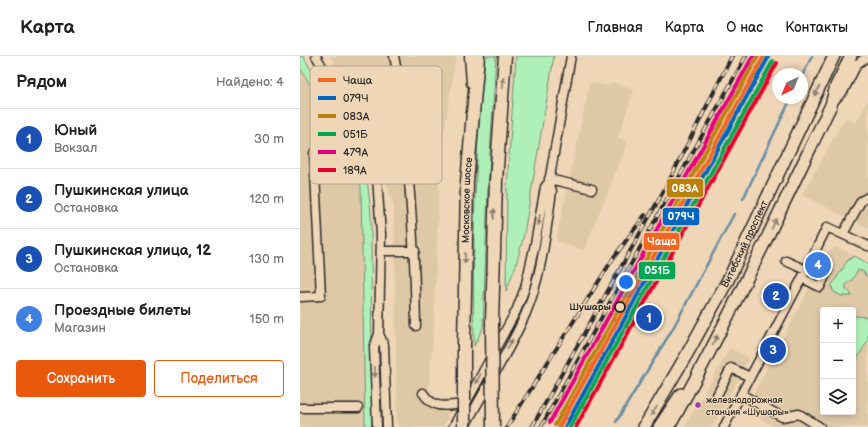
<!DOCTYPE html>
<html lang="ru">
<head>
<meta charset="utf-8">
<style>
  :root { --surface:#fff; --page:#f2f2f2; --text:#222; --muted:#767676; --line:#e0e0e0; --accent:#ea580c }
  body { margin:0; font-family:"Balsamiq Sans",sans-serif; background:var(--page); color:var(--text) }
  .controls { position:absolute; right:12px; bottom:12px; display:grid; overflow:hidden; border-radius:4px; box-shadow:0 2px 6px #0003 }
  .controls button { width:36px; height:36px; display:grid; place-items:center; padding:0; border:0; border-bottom:1px solid var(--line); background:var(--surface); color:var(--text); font:20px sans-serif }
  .compass { position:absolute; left:472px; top:12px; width:36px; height:36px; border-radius:50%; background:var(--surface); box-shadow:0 2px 6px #0003; rotate:223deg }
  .you { position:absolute; left:326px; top:226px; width:14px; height:14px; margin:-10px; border:3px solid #fff; border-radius:50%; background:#1a73e8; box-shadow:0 0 0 6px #1a73e833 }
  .badge { display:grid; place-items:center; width:26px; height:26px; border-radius:50%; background:var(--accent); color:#fff; font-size:13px; font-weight:700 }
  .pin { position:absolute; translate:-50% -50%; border:2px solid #fff; box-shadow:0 1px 4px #0006 }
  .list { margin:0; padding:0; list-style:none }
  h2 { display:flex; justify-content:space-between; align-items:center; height:52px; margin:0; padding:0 16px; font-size:17px }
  h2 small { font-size:13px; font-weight:400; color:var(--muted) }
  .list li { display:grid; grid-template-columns:26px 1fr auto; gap:12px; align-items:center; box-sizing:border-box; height:60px; padding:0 16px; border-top:1px solid var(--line) }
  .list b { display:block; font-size:15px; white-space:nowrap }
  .list p { margin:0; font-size:13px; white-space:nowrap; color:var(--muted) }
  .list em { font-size:13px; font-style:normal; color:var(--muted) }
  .actions { display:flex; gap:8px; padding:12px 16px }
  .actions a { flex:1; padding:9px 0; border:1px solid var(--accent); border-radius:4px; text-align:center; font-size:14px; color:var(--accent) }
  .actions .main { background:var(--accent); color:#fff }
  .icon { flex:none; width:22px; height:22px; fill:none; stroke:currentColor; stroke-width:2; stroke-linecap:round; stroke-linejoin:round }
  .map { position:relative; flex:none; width:568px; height:371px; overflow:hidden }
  header { display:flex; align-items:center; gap:24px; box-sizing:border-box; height:56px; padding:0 20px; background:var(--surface); border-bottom:1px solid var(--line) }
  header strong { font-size:19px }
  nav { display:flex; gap:22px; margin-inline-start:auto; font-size:14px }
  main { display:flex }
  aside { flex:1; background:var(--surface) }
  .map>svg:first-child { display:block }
</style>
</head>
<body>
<header>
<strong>Карта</strong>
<nav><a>Главная</a><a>Карта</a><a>О нас</a><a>Контакты</a></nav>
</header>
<main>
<aside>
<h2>Рядом<small>Найдено: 4</small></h2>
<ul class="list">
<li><span class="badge" style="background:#1a4fb4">1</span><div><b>Юный</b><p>Вокзал</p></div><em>30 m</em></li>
<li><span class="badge" style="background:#1a4fb4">2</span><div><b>Пушкинская улица</b><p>Остановка</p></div><em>120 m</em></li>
<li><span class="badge" style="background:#1a4fb4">3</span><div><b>Пушкинская улица, 12</b><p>Остановка</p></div><em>130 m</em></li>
<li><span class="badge" style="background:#3f7fe0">4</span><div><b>Проездные билеты</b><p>Магазин</p></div><em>150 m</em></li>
</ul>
<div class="actions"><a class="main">Сохранить</a><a>Поделиться</a></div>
</aside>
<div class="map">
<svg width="568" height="371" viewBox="0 0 568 371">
  <rect width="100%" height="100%" fill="#efd6b7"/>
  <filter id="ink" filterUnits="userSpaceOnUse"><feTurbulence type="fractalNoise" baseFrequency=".025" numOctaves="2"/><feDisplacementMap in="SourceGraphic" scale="8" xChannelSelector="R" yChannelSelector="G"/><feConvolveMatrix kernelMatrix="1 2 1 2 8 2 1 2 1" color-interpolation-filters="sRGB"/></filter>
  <g filter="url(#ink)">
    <path fill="#dfc8a6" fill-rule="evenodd" d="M31,0H156L140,102L134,269L129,333L137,343H149L148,364L142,371H100L97,367L94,150L66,65Z
      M0,12L52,98L61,131L65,371H0Z
      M290,26L309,30L312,26L334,33L318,82L328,86L284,194L256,185Z
      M568,44V172L502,139L545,62L556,67Z
      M536,191L568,207V371H475L445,354L529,195ZM523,254H553V356H523Z
      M430,292L449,302L413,371H385Z"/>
    <path fill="#aff0b9" stroke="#6d8e72" d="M0,0H3L53,86L62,103L67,122L71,158L72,371H65L61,131L52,98L0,12Z
      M185,0H196L188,131L183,272L174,290C172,192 175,97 185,0Z
      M216,0H254L224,178L216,209L206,235L207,129Z
      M555,200L568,208V222L565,219L564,216L558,214L552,224L546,228V233L549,235L552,240H541L533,235L532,229L548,204Z
      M553,260L568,261V284L553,310Z"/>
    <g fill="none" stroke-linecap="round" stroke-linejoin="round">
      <path stroke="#688ca2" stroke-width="2.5" d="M502,20L512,0
        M443,143L491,42
        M316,366L372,274L434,158"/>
      <defs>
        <path id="minor" d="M16,0L54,64L65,86L77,121L81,179L79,278L74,291L77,371
          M94,0C102,38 105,76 108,115C113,167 115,218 116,270
          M169,0L171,27
          M532,47L544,34L557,8L568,0
          M72,104L108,108
          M249,123L292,133
          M543,178L561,145L568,141
          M81,195H115
          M486,205L506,214
          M502,222L520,231L528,214
          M0,241L21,240L14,97
          M79,278L84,289L87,371
          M123,337C135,355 146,349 165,348
          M441,338L482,361L499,358L520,371
          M417,339L431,312L450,321
          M0,352H58
          M165,370C185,333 209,296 226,257C242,219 246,176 252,135L249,126
          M153,371L216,255L225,232L235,188L245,131L249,126L271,0
          M424,371L502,222L527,171L568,190"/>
        <g id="major">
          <path id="s1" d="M344,371L387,298L429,222L534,0"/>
          <path d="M359,371L381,338"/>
          <path d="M369,371C428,266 479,157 531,49L536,30L551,0"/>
        </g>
        <g id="highway">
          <path d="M192,267L196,125L205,0"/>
          <path id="s2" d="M164,289L167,126L178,0"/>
        </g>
      </defs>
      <use href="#minor" stroke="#2b2b2b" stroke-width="11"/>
      <use href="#major" stroke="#2b2b2b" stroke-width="14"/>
      <use href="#highway" stroke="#2b2b2b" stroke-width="15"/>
      <use href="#minor" stroke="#efd6b7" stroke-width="8"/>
      <use href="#major" stroke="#efd6b7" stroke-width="11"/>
      <use href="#highway" stroke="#efd6b7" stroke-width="12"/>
      <defs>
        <path id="rail" d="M207,371L314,201L345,159
          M232,371L368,127L432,0
          M241,371L446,0"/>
      </defs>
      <use href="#rail" stroke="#2b2b2b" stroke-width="4"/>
      <use href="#rail" stroke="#efd6b7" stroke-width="2.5" stroke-dasharray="8" stroke-linecap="butt"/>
      <defs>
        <path id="highway-bridge" d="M192,267L193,371
          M164,289V371"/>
      </defs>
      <use href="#highway-bridge" stroke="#2b2b2b" stroke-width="15" stroke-linecap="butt"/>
      <use href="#highway-bridge" stroke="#efd6b7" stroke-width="12"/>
      <defs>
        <path id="rail-1" d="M259,371L464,0"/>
        <path id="rail-2" d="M265,371L468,2"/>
        <path id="rail-3" d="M255,369L458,0"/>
        <path id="rail-4" d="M270,371L473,5"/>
        <path id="rail-5" d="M250,366L453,0"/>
        <path id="rail-6" d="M276,371L477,7"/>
      </defs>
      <use href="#rail-1" stroke="#efd6b7" stroke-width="7"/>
      <use href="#rail-2" stroke="#efd6b7" stroke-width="7"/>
      <use href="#rail-3" stroke="#efd6b7" stroke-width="7"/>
      <use href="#rail-4" stroke="#efd6b7" stroke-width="7"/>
      <use href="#rail-5" stroke="#efd6b7" stroke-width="7"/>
      <use href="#rail-6" stroke="#efd6b7" stroke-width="7"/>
      <use href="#rail-1" stroke="#f26522" stroke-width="4"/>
      <use href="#rail-2" stroke="#0065bd" stroke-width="4"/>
      <use href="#rail-3" stroke="#ba810d" stroke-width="4"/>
      <use href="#rail-4" stroke="#00a651" stroke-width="4"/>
      <use href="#rail-5" stroke="#e5007d" stroke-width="4"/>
      <use href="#rail-6" stroke="#e4002b" stroke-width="4"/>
    </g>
    <defs><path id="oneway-solid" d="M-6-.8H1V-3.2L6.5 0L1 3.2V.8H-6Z"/></defs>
    <g fill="#8d8071">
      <use href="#oneway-solid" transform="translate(203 27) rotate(-86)"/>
      <use href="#oneway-solid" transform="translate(517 35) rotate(116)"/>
      <use href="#oneway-solid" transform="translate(194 158) rotate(-88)"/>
      <use href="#oneway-solid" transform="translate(239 164) rotate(99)"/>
      <use href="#oneway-solid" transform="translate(474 168) rotate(-65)"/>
      <use href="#oneway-solid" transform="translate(165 202) rotate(90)"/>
      <use href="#oneway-solid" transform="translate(415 284) rotate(-62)"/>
      <use href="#oneway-solid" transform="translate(210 288) rotate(-61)"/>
      <use href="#oneway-solid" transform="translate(75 316) rotate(89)"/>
      <use href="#oneway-solid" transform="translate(178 323) rotate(118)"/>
      <use href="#oneway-solid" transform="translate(354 355) rotate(121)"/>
    </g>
  </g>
  <circle fill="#efd6b7" stroke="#2b2b2b" stroke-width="2" cx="320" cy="251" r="5"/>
  <circle fill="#8e44ad" stroke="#efd6b7" stroke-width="1.5" cx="398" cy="349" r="3.5"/>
  <g text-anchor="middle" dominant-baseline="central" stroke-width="3" stroke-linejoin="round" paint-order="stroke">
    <g font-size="9" fill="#2b2b2b" stroke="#efd6b7" text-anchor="start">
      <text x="406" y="344">железнодорожная<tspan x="406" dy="12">станция «Шушары»</tspan></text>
    </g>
    <g font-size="10" fill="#2b2b2b" stroke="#efd6b7">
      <text stroke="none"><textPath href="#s2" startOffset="145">Московское шоссе</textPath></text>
      <text stroke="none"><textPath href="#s1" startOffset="209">Витебский проспект</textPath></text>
    </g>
    <g font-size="10" font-weight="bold" fill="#2b2b2b" stroke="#efd6b7" text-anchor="end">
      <text x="311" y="251">Шушары</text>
    </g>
  </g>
  <rect x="10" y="10" width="132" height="118" rx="6" fill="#efd6b7" stroke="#b4a38d" stroke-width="1"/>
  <rect x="18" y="22" width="18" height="4" fill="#f26522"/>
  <rect x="18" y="40" width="18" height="4" fill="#0065bd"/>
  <rect x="18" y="58" width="18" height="4" fill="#ba810d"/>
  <rect x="18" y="76" width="18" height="4" fill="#00a651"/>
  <rect x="18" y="94" width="18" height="4" fill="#e5007d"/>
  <rect x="18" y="112" width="18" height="4" fill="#e4002b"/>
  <g font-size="11" fill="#2b2b2b">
    <text x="43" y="28">Чаща</text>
    <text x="43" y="46">079Ч</text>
    <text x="43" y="64">083А</text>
    <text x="43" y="82">051Б</text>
    <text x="43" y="100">479А</text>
    <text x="43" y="118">189А</text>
  </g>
  <g stroke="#efd6b7" stroke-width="1.5">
    <rect x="366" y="122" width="38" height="20" rx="4" fill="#ba810d"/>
    <rect x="362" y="151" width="38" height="19" rx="4" fill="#0065bd"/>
    <rect x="343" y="176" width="37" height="19" rx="4" fill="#f26522"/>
    <rect x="338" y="205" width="38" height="19" rx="4" fill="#00a651"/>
  </g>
  <g font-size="11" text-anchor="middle" font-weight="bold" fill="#fff">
    <text x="385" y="136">083А</text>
    <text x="381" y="164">079Ч</text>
    <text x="362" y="189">Чаща</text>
    <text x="357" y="218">051Б</text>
  </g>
</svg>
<div class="controls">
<button>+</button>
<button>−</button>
<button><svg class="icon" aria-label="layers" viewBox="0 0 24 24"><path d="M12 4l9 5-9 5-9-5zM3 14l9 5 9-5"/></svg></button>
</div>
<svg class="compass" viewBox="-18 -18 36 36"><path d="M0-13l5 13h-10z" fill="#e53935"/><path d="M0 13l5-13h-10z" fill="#767676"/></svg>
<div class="you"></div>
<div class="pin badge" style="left:349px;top:262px;background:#1a4fb4">1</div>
<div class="pin badge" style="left:476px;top:240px;background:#1a4fb4">2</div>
<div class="pin badge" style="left:473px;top:294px;background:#1a4fb4">3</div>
<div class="pin badge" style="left:518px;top:209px;background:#3f7fe0">4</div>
</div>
</main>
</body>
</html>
